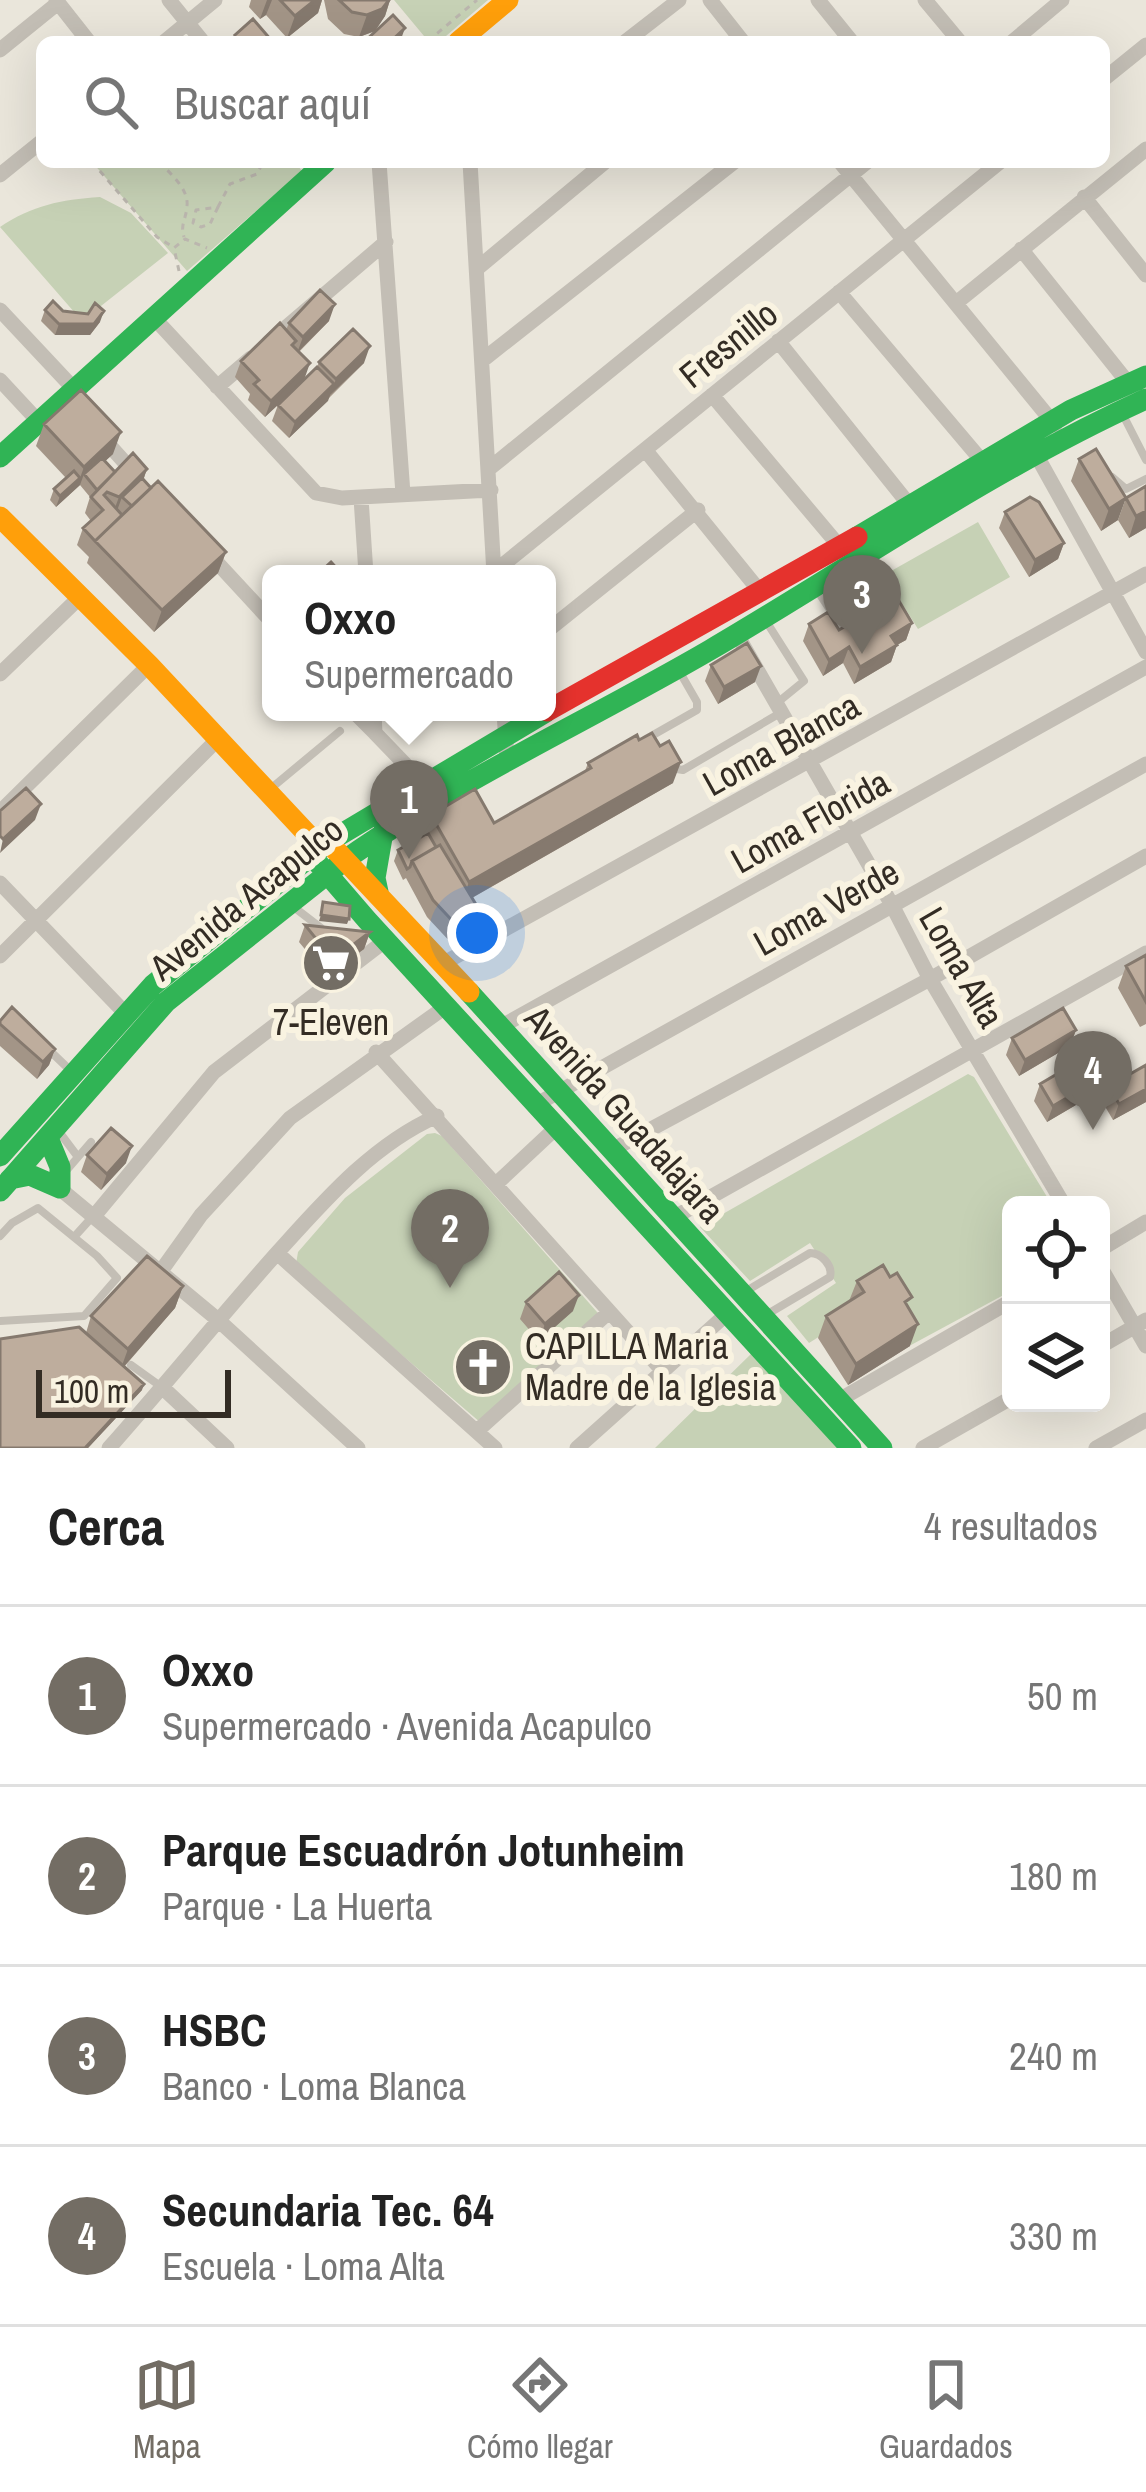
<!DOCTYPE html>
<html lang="es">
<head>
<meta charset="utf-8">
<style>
  :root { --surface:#fff; --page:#f6f6f6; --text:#222; --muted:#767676; --line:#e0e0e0; --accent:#736d64 }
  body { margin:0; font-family:"Archivo Narrow",sans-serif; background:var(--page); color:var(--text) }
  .controls { position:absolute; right:36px; bottom:36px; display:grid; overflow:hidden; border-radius:18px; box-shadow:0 12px 48px #0002 }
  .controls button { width:108px; height:108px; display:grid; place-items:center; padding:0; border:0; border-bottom:3px solid var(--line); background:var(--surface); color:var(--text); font:60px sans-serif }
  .scale { position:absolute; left:36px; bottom:30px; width:195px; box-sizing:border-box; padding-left:12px; border:6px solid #332c24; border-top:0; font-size:33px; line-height:42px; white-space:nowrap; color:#332c24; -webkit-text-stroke:9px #f9f3e1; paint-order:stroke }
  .you { position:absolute; left:477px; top:933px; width:42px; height:42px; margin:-30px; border:9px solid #fff; border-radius:50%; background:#1a73e8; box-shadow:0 0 0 18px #1a73e833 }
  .badge { display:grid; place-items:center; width:78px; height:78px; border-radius:50%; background:var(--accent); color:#fff; font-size:39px; font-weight:700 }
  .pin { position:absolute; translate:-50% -99px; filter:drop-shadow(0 3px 6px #0008) }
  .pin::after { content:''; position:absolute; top:63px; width:42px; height:36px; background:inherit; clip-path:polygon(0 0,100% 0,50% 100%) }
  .popup { position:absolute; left:262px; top:565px; width:294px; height:156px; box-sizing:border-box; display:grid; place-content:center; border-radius:18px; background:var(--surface); filter:drop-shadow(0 3px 9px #0005); font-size:39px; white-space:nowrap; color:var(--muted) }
  .popup b { font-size:45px; color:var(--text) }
  .popup::after { content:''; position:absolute; left:50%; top:100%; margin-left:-24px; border:24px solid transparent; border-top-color:var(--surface) }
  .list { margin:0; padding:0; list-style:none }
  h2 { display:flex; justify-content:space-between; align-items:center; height:156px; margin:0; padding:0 48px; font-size:51px }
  h2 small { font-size:39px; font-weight:400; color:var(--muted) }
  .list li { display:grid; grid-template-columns:78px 1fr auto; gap:36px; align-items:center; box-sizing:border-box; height:180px; padding:0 48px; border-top:3px solid var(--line) }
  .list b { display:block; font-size:45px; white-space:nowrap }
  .list p { margin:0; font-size:39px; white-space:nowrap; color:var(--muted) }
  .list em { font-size:39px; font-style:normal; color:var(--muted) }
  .icon { flex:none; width:66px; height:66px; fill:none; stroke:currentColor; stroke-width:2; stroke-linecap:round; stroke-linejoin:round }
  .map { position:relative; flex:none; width:1146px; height:1448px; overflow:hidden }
  .search { position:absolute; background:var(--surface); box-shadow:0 12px 48px #0002; left:36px; right:36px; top:36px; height:132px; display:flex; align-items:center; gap:30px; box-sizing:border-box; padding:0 42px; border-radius:18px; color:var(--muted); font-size:45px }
  .sheet { height:876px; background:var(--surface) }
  nav { display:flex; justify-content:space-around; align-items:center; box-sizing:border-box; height:168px; border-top:3px solid var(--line); background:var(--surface); font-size:33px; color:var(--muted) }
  nav a { display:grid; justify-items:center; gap:6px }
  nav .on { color:var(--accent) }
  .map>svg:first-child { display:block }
</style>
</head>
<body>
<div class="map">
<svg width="1146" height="1448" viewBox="0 0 1146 1448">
  <rect width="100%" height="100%" fill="#eae6db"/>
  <path fill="#c6d1b5" d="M394,0H488L439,42H429Z
    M92,162H295L302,171L187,271Z
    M100,197L131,213L168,253L82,321L0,227C33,205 60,200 100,197Z
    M978,522L1010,577L918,629L884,575Z
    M968,1074L974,1077L1052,1205H1011V1291L911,1345L855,1314L809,1343L787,1316L836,1283L810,1243L750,1281L700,1227Z
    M435,1133L442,1136L597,1312V1317L481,1423L296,1264L298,1252L345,1198L427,1134Z
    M752,1353L837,1448H655Z"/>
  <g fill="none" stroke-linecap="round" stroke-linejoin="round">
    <path stroke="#bbb6ae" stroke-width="3" stroke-dasharray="6 6" stroke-linecap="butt" d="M428,41L477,0
      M92,162L157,237L173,247
      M159,162C170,173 189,189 187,206C186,220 180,224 184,237
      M218,207L210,224L201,227L193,223L196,210Z
      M218,207L230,184L257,174L263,162
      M179,271L174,248L185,239L207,248"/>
    <path stroke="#c3beb5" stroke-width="8" d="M1122,413L1146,460
      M1112,477L1126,489L1146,479
      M815,587L844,631
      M764,618L804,681L777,703
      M646,739L697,710V702L678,669
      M671,768L683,770L782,712
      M269,790L340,731
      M295,908L321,928
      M48,1049L72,1072
      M57,1129L78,1157
      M66,1171L91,1142
      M0,1236L12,1223L38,1208L97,1256L117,1278L84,1316L0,1321
      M75,1236L94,1215
      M743,1293L810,1253C821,1253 833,1265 830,1277L766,1315
      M131,1365L163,1388"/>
    <path stroke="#c3beb5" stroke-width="15" d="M56,0L89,42
      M169,0L203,42
      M710,0L743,42
      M818,0L852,42
      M925,0L960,42
      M164,42L215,0
      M625,42L679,0
      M1012,42L1062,0
      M0,50L58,3
      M1104,79L1146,45
      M379,162L403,494
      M470,162L494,574
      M840,162L1055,425
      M0,175L42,141
      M1084,197L1146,275
      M1021,249L1129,384
      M479,267L605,162
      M839,292L982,461
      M956,303L1146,149
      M0,310L75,390
      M155,319L316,493L342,498L491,490
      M778,341L915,512
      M269,342L386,242
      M484,359L734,162
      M0,380L39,422
      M217,387L251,358
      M712,395L840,547
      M101,436L137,476
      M1033,449L1146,652
      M646,451L762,594
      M490,468L867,162
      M361,498L366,574
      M210,555L271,621
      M494,572L1000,162
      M547,631L698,510
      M736,633L892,905L930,979L1064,1205
      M0,674L80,597
      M354,712L375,733
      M374,712L375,733L425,785
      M504,712L507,759
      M0,812L149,665
      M0,883L125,1013
      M0,956L219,738
      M444,963L1146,574
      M502,1026L1146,667
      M376,1052L662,1370
      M537,1104L1146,764
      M612,1150L930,979L1146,856
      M53,1183L217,1319L358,1448
      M496,1184L557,1127
      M95,1215L214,1072L386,940
      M673,1218L1146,953
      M1101,1249L1146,1222
      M277,1253L495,1448
      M1101,1268L1146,1346
      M161,1271L201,1215L290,1118L448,1005
      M1101,1346L1146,1320
      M163,1388L227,1448
      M839,1400L1011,1301
      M477,1431L609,1312
      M109,1448C166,1384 220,1317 277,1253C324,1201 372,1145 437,1116
      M577,1448L729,1312
      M923,1448L1011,1398
      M1096,1448L1146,1420"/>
    <path stroke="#30b455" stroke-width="21" d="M0,457L326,162
      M857,537L1071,410L1146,376
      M310,838L311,855L367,920L851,1448
      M328,842L546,712
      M345,860C460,779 588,721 710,650C855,565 992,469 1146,399
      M378,892L375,878L383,832
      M469,992L882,1448
      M0,1156L153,985L328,842
      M10,1179L30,1175L60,1188V1167L48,1138
      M0,1191L166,1002L345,860"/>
    <path stroke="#ff9f0a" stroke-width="21" d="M458,42L508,0
      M0,517L149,665L310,837L328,842L469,992"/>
    <path stroke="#e5322d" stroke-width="21" d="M547,711L857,537"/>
  </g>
  <path fill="#a39587" d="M251,0H322L318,13L287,38L266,15L260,19L249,7Z
    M324,0H390L385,16L375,31L359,37L344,34L328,19Z
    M45,310L63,311L100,322L90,335H55L41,321Z
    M329,321L299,352L304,379L317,367L319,362L364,363L289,438L272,421L278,405L265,417L248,400L250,394L235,377L241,361L286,330L289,323Z
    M44,424L113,454L105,461L115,472L147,469L143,480L226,552L218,573L154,632L87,563L89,557L77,545L83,528L91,521L85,513L90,497L80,485L56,507L50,500L54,489L66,478L36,446Z
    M1079,459L1118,520L1101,531L1071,481Z
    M1126,498L1146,528L1129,538L1118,520Z
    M1005,512L1064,543L1058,559L1029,577L999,528Z
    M864,592L912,623L906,640L897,645L891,662L854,684L843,663L823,676L803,641L809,624L839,630L863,616L858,608Z
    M711,665L755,682L718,704L705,681Z
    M588,763L673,783L472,898L486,921L480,938L463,947L454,946L427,917L406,878L403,880L394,861L398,850L423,836L431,815L494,823L585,771Z
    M305,925L370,932L364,949L327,976L299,942Z
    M1146,955V1024L1140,1027L1118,988L1126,966Z
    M0,1021L55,1049L49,1065L37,1079L0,1046Z
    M1076,1030L1070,1046L1019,1076L1006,1055L1012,1038Z
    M1146,1065V1102L1113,1120L1103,1103L1109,1086Z
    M1104,1076L1098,1092L1047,1122L1034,1101L1040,1084Z
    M87,1155L126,1163L101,1190L81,1172Z
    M857,1281L908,1308L910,1346L848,1385L818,1338L826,1316L849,1301Z
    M183,1286L175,1308L124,1367L142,1390L88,1448H0L86,1333L91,1316Z
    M526,1302L573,1311L539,1341L520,1319Z
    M498,1366L475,1395L463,1385L467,1374Z"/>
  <path fill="#85796e" d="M267,0H272L266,15L260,19Z
    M315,0H322L318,13L287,38L295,16Z
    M389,0H390L385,16L375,31L359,37L367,15Z
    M405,28L400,42H390Z
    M335,304L329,321L297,353L303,337Z
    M104,311L100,322L90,335H55L59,324Z
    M370,346L364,363L330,395L336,379Z
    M310,363L304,380L265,417L271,401Z
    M334,384L328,401L289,438L295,422Z
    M121,432L113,454L87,478L84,474L80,485L56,507L60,496L80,478L84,467Z
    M147,469L141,486L122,497L118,508L113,513L119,497Z
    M1126,498L1118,520L1101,531L1109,509Z
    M1146,511V528L1129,538L1136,516Z
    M1064,543L1058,559L1029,577L1035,560Z
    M226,552L218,573L154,632L162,610Z
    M912,623L906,640L895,646L897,645L891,662L854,684L860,667L891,636Z
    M849,647L843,663L823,676L829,660Z
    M761,666L755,682L718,704L724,687Z
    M681,762L673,783L461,904L469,882Z
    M41,804L35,820L0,853L3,839Z
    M321,915L349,919L347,924L319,921Z
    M486,921L480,938L463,947L469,931Z
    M370,932L364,949L327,976L333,960Z
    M1076,1030L1070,1046L1019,1076L1025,1060Z
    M55,1049L49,1065L37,1079L43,1062Z
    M1104,1076L1098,1092L1047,1122L1053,1106Z
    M1146,1089V1102L1113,1120L1119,1104Z
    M132,1146L126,1163L101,1190L107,1174Z
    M183,1286L175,1308L120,1371L128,1349Z
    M579,1295L573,1311L539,1341L545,1324Z
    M918,1324L910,1346L848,1385L856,1364Z
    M502,1355L498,1366L475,1395L479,1384Z
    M144,1384L142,1390L88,1448H85Z"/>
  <path fill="#bead9d" stroke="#85796e" stroke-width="3" d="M280,0H315L295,16Z
    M339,0H389L382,9L367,15L352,12Z
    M393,15L405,28L390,42H364Z
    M253,19L272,41V42H242L235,35Z
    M320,290L335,304L303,337L289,323Z
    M53,301L63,311L88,314L95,303L104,311L94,324H59L45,310Z
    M280,323L296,341L292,345L310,363L271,401L254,384L259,380L241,361Z
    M353,329L370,346L336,379L319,362Z
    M317,367L334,384L295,422L278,405Z
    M81,390L121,432L84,467L44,424Z
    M1096,449L1126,498L1109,509L1079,459Z
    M133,453L147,469L119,497L107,492L104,495L122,515L95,541L83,528L103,510L91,497Z
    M102,458L115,472L97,490L84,474Z
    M74,471L80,478L60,496L54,489Z
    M142,478L151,488L132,506L122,497Z
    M158,481L226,552L162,610L95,541Z
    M1146,486V511L1136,516L1126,498Z
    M1030,497L1039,502L1064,543L1035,560L1005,512Z
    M331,562L342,574H318Z
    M886,579L912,623L891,636L897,645L860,667L849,647L829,660L809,624L828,612L839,630L874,609L864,592Z
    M747,643L761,666L724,687L711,665Z
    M652,733L660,746L669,741L681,762L469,882L431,815L475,789L494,823L591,768L588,763L637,735L639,740Z
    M26,788L41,804L3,839L0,836V811Z
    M428,833L436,847L412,861L410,867L407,869L398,850Z
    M440,845L486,921L469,931L460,929L433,900L412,861Z
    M323,902L350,906L349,919L321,915Z
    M305,925L370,932L333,960Z
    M1146,955V1002L1126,966Z
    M12,1007L55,1049L43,1062L0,1024V1021Z
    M1063,1008L1076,1030L1025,1060L1012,1038Z
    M1091,1054L1104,1076L1053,1106L1040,1084Z
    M1146,1065V1089L1119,1104L1109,1086Z
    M111,1128L132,1146L107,1174L87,1155Z
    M147,1256L183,1286L128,1349L91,1316Z
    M883,1265L890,1277L897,1273L912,1297L905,1302L918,1324L856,1364L826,1316L864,1292L857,1281Z
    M559,1272L579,1295L545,1324L526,1302Z
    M79,1327L144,1384L85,1448H0V1339Z
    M490,1345L502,1355L479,1384L467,1374Z"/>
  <defs>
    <symbol id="supermarket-disc" viewBox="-11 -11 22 22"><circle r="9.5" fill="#736d64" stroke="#f9f3e1"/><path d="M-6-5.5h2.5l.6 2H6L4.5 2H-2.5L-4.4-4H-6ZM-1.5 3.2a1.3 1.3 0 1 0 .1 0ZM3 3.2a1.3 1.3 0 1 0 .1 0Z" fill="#fff"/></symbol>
    <symbol id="church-disc" viewBox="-11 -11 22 22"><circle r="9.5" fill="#736d64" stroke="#f9f3e1"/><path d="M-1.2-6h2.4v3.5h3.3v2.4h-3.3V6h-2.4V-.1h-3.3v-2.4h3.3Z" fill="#fff"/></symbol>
  </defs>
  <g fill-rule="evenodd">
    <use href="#supermarket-disc" x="298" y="930" width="66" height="66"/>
    <use href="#church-disc" x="450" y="1334" width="66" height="66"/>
  </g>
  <g text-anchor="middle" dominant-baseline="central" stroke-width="12" stroke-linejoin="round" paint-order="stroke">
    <g font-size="36" fill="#332c24" stroke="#f9f3e1">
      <text transform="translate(728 344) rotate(-39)">Fresnillo</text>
      <text transform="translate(781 744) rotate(-29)">Loma Blanca</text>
      <text transform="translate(810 821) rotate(-29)">Loma Florida</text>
      <text transform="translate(246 898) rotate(-39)">Avenida Acapulco</text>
      <text transform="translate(826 907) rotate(-29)">Loma Verde</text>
      <text transform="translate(962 967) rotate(60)">Loma Alta</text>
      <text transform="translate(625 1114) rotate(48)">Avenida Guadalajara</text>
    </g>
    <g font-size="36" fill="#332c24" stroke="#f9f3e1">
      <text x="331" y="1022">7-Eleven</text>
      <text x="525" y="1346" text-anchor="start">CAPILLA Maria<tspan x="525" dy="41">Madre de la Iglesia</tspan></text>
    </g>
  </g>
</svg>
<div class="controls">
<button><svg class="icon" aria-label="locate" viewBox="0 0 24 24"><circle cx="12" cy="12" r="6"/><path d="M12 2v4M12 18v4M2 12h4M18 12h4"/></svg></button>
<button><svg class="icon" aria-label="layers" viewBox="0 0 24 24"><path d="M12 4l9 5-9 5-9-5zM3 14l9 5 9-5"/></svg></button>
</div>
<div class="scale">100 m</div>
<div class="you"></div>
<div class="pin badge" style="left:409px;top:859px">1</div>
<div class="popup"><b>Oxxo</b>Supermercado</div>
<div class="pin badge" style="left:450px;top:1288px">2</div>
<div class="pin badge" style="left:862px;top:654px">3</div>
<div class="pin badge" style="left:1093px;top:1130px">4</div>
<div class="search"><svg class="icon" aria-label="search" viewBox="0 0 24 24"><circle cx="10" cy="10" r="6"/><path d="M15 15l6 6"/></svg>Buscar aquí</div>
</div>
<section class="sheet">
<h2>Cerca<small>4 resultados</small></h2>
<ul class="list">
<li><span class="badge">1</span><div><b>Oxxo</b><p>Supermercado · Avenida Acapulco</p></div><em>50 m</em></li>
<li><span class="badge">2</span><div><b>Parque Escuadrón Jotunheim</b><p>Parque · La Huerta</p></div><em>180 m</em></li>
<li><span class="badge">3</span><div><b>HSBC</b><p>Banco · Loma Blanca</p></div><em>240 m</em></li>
<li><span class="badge">4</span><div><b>Secundaria Tec. 64</b><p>Escuela · Loma Alta</p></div><em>330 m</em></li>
</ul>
</section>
<nav>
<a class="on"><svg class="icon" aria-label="map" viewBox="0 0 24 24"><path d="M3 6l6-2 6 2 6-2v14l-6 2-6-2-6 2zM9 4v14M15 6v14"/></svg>Mapa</a>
<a><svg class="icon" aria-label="directions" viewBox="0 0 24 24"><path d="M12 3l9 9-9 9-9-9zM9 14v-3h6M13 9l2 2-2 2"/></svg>Cómo llegar</a>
<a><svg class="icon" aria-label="saved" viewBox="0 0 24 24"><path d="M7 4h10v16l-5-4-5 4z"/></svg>Guardados</a>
</nav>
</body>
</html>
